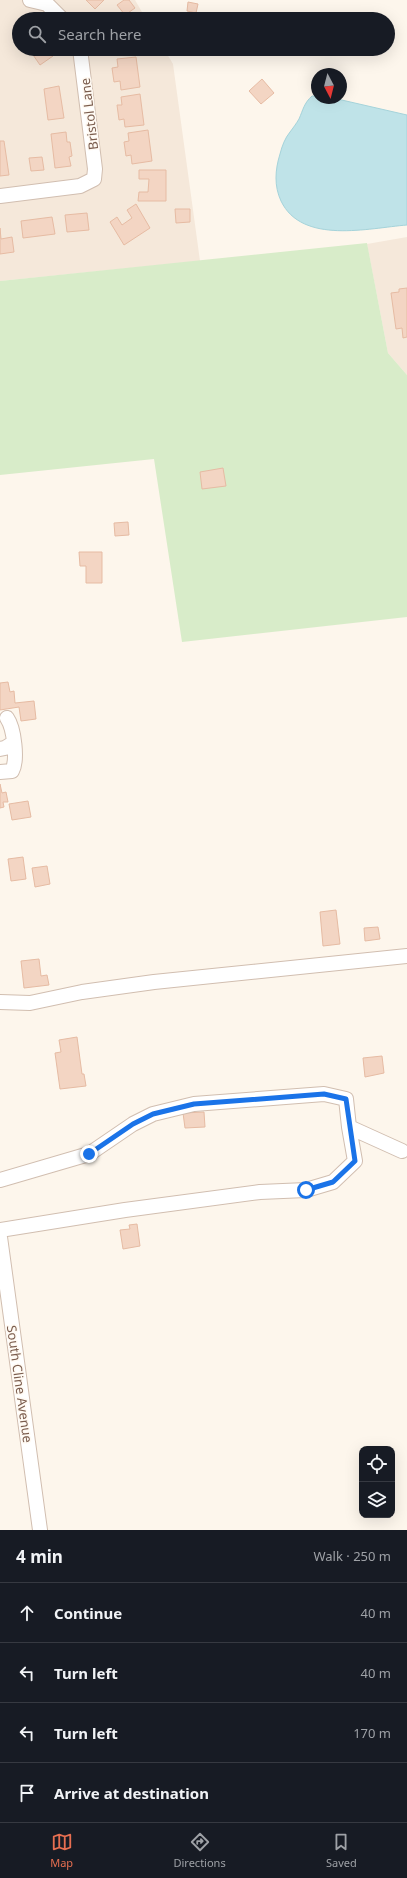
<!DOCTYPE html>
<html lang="en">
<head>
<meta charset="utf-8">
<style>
  :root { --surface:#171b24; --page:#20242c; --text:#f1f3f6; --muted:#9ea1a6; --line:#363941; --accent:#e76f51 }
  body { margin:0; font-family:"Noto Sans",sans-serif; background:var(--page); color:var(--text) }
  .controls { position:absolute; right:12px; bottom:12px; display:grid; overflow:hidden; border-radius:8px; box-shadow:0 4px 16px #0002 }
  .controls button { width:36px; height:36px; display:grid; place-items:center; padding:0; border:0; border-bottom:1px solid var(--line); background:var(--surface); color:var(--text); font:20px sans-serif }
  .compass { position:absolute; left:311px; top:68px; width:36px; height:36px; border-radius:50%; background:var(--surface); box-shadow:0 4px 16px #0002; rotate:173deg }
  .stop { position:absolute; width:12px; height:12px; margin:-9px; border:3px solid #1a73e8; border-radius:50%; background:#fff }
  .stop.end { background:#1a73e8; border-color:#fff; box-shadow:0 1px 4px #0008 }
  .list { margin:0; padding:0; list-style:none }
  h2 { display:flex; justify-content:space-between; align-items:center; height:52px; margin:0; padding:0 16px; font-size:17px }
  h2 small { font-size:13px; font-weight:400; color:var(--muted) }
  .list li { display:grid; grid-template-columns:26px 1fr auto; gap:12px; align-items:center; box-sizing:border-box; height:60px; padding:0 16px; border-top:1px solid var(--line) }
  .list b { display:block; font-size:15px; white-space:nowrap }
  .list em { font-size:13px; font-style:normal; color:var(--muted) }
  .icon { flex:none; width:22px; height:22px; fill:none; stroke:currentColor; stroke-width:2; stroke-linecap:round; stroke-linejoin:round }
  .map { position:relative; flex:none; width:407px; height:1530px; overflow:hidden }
  .search { position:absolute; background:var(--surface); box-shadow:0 4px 16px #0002; left:12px; right:12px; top:12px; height:44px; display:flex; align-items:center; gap:10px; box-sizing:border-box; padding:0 14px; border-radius:22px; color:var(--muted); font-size:15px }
  .sheet { height:292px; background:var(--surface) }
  nav { display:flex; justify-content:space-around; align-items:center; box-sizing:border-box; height:56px; border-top:1px solid var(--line); background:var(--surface); font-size:11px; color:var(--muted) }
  nav a { display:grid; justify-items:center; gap:2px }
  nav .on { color:var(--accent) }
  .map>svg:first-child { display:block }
</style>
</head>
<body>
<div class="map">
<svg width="407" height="1530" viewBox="0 0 407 1530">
  <rect width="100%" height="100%" fill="#fdf6ec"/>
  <path fill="#f5e8da" d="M0,0H135L146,19H19V49H164L173,64L200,261L0,281Z
    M407,237V375L388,353L367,244Z"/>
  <path fill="#d8ecc9" d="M367,243L388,353L407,375V617L182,642L154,459L0,475V281Z"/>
  <path fill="#bfe3e8" stroke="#a5d3da" d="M312,96L333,98L407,115V225C369,228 302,245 281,201C274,186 275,170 280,154C282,146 285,138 290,132C293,128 296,124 299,119C303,110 304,103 312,96Z"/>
  <path fill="#f3d5c3" stroke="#e6bba3" d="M86,0H104L95,9Z
    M124,0H129L135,8L125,15L117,5Z
    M188,2L198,4L196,13L187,11Z
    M118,14L120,19H103L102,18Z
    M29,49H49L53,56L40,65Z
    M136,57L140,87L121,90L120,81L114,82L112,68L118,67L117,59Z
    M262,79L274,93L261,104L249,91Z
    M59,86L64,118L48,120L44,89Z
    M140,94L144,125L125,127L124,119L119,120L117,105H122L121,97Z
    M148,130L152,161L132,164L131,155L126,156L124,142L129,141L128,133Z
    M66,132L67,142H70L72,156L69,157L71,166L55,168L51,134Z
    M0,141H4L9,175L0,176Z
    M42,157L44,170L31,171L29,158Z
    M139,170H166V201H138L139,192H148L149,179H139Z
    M136,204L150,228L124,245L110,222L117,217L122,225L132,218L127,210Z
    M175,209H190V222L176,223Z
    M87,213L89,230L67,232L65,215Z
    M52,217L55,234L23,238L21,221Z
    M0,228L1,239L12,237L14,252L0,254Z
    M407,288V337L403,338L402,328L396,329L391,293L399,292V289Z
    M223,468L226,486L202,489L200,472Z
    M128,522L129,535L115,536L114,523Z
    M79,552H102V583H86V566H80Z
    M8,682L10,692L14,691L15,703L34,701L36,719L21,721L19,707L0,710V683Z
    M0,784L2,793L6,792L8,802H3L4,807L0,808Z
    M28,801L31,817L12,820L9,804Z
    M23,857L26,879L11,881L8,859Z
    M47,866L50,884L35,887L32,868Z
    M336,910L340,944L323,946L320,912Z
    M378,927L380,939L365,941L364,928Z
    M39,959L41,976L47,975L49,985L24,988L21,961Z
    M77,1037L82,1074H84L86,1086L60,1089L55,1053L61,1052L59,1040Z
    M382,1056L384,1073L365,1077L363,1058Z
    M204,1112L205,1127L185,1128L183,1113Z
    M137,1224L140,1246L123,1249L120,1230L130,1229L129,1225Z"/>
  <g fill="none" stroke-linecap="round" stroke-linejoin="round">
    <defs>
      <path id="minor" d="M30,0L47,4L62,19
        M0,196L80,186L94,179L95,169L80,49
        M0,749L5,748L13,743
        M0,772L12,771C18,760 14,728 7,718
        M0,1002L30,1003L82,992L154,982L407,956
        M0,1180L89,1154L133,1124L153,1114L194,1104L324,1094L346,1099L349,1127L402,1151
        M0,1230L125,1210L260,1192L306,1190L333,1182L355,1161L349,1127
        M0,1237L40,1530"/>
    </defs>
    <use href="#minor" stroke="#d1beb0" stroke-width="16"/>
    <use href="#minor" stroke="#fff" stroke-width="14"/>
  </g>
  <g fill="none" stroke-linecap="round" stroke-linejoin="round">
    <path stroke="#1a73e8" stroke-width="5" d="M89,1154L133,1124L153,1114L194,1104L324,1094L346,1099L355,1161L333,1182L306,1190"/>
  </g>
  <g text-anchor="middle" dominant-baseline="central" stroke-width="3" stroke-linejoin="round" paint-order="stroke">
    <g font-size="13" fill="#7a5c4d" stroke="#fffaf3">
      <text transform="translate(89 114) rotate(-97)">Bristol Lane</text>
      <text transform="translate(20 1384) rotate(82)">South Cline Avenue</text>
    </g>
  </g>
</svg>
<div class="controls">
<button><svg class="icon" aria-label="locate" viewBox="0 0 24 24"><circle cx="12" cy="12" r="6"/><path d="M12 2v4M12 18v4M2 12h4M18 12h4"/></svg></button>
<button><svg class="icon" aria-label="layers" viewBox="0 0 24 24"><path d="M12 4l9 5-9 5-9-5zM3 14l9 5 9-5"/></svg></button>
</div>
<svg class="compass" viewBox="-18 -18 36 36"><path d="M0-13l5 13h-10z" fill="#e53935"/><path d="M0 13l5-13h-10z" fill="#9ea1a6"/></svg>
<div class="stop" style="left:306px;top:1190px"></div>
<div class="stop end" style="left:89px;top:1154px"></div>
<div class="search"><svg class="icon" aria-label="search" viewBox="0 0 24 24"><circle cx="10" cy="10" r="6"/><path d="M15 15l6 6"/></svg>Search here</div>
</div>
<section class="sheet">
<h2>4 min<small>Walk · 250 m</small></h2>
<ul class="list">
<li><svg class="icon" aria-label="ahead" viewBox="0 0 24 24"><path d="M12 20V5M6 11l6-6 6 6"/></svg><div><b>Continue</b></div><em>40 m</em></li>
<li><svg class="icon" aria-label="left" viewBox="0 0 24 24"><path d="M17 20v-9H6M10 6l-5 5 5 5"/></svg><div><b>Turn left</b></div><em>40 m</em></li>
<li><svg class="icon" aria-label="left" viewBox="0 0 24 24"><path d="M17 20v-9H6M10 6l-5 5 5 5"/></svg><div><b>Turn left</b></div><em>170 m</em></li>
<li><svg class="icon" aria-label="arrive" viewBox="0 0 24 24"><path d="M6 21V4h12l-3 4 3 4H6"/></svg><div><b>Arrive at destination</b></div></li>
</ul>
</section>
<nav>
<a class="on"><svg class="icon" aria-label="map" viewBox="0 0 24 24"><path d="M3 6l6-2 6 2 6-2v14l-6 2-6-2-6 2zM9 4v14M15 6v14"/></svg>Map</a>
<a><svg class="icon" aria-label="directions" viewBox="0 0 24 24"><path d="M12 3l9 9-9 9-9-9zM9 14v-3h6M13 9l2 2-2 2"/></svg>Directions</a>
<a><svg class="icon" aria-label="saved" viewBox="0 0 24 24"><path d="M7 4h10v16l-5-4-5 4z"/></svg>Saved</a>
</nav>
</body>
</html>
